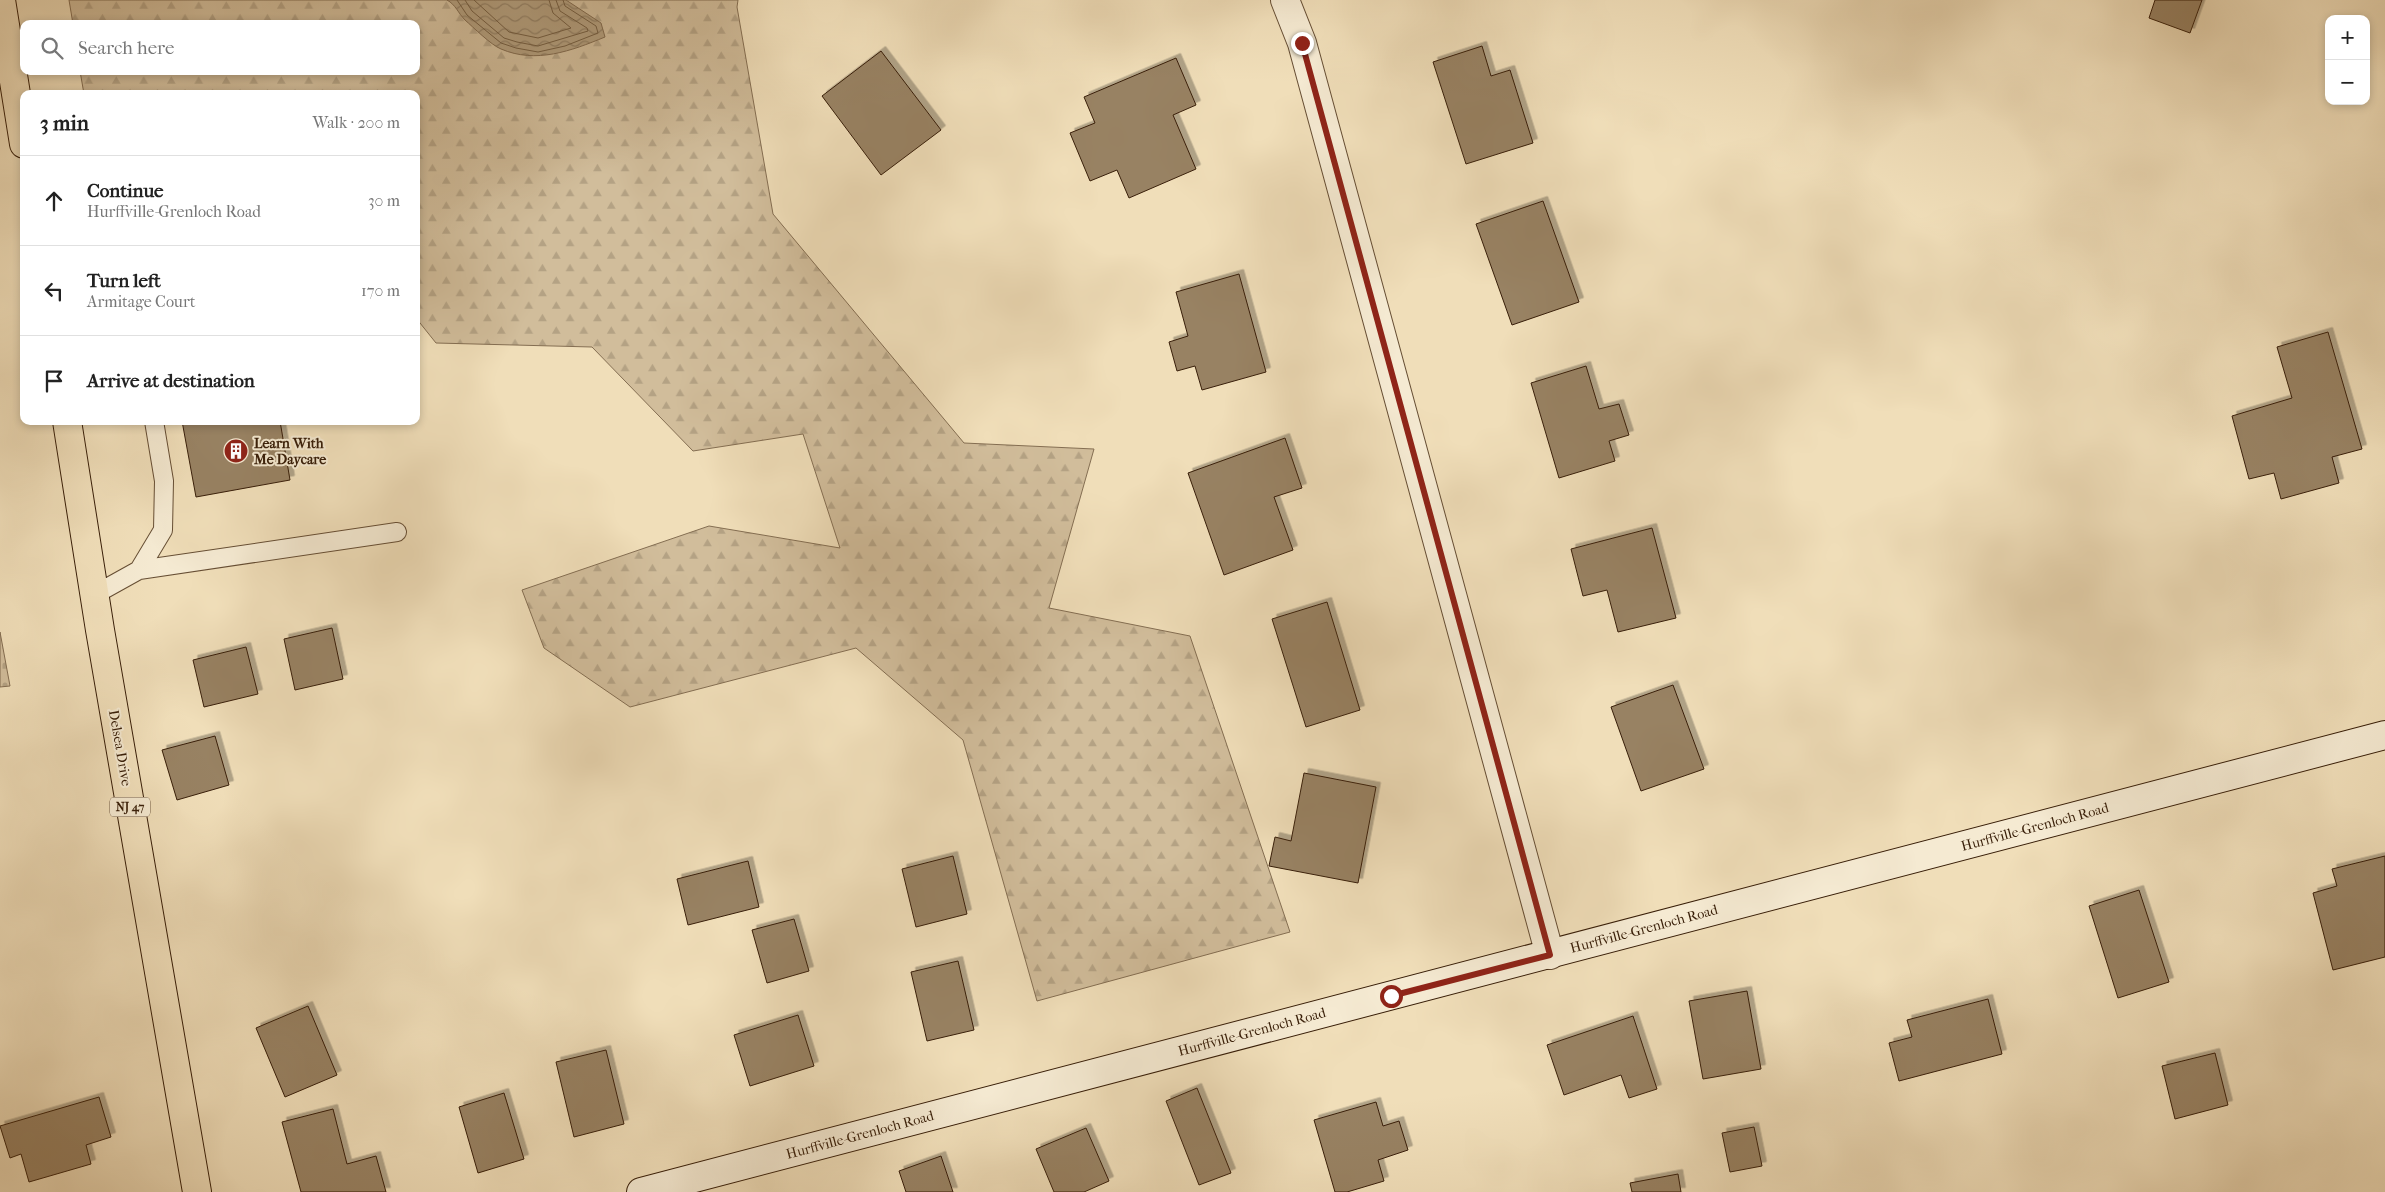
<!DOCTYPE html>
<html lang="en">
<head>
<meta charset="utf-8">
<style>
  :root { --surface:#fff; --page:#f2f2f2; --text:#222; --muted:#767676; --line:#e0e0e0 }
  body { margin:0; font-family:"IM FELL French Canon",serif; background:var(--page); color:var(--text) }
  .controls { position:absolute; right:15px; top:15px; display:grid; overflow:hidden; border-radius:10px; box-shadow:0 2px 8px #0003 }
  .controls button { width:45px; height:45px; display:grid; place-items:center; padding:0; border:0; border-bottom:1px solid var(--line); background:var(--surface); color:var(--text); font:25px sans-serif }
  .stop { position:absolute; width:15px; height:15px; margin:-11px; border:4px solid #8f2418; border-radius:50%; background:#fff }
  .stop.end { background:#8f2418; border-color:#fff; box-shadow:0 1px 5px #0008 }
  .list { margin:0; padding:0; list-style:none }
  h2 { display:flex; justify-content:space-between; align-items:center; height:65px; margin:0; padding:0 20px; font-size:21px }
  h2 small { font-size:16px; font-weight:400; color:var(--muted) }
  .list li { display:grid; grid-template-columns:32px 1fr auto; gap:15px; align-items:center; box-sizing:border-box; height:90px; padding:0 20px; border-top:1px solid var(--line) }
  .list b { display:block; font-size:19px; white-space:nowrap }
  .list p { margin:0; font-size:16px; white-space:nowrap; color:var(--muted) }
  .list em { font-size:16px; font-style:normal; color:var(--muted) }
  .icon { flex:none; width:28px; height:28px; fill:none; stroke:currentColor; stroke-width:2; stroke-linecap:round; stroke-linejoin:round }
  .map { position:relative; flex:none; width:2385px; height:1192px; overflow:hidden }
  .search { position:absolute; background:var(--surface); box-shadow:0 2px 8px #0003; left:20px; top:20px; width:400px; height:55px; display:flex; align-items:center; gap:12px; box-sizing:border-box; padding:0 18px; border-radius:10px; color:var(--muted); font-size:19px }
  .panel { position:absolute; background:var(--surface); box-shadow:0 2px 8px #0003; left:20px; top:90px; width:400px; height:335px; border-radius:10px }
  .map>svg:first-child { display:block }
</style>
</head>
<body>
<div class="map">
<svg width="2385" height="1192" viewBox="0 0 2385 1192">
  <defs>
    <pattern id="forest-firs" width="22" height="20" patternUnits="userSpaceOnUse" patternTransform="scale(1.25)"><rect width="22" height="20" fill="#d1bd9b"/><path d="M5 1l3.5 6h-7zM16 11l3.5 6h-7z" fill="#b4a284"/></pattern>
    <pattern id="cemetery-stones" width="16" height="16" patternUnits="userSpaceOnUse" patternTransform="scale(1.25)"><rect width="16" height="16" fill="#d1bd9b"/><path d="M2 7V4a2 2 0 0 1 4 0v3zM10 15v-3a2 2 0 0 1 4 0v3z" fill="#b4a284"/></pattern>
    <pattern id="water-waves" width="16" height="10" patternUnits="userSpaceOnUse" patternTransform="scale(1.25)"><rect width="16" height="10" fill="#b19d7d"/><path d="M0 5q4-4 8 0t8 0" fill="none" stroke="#917f64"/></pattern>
    <filter id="shadow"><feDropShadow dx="4.5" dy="-4.5" stdDeviation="0" flood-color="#0004"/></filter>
  </defs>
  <rect width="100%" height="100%" fill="#f0deb9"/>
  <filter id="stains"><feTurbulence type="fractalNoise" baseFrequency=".004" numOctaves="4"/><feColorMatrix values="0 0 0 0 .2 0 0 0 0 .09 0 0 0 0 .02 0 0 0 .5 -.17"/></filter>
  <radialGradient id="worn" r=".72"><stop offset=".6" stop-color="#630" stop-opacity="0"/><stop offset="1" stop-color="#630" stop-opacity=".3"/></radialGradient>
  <path fill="url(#forest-firs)" stroke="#846e52" d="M69,0H738L737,7L773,214L964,443L1094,449L1049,608L1190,636L1290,932L1037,1001L963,740L856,648L630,707L544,648L522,590L709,526L840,548L803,434L693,451L592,347L436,343L416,318V94H84L80,71H416V24H73Z"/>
  <path fill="url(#cemetery-stones)" stroke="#846e52" d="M0,632L10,686L0,687Z"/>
  <path fill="url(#water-waves)" stroke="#816a4e" d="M447,0H566L601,23L605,37C571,51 536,64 501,49C491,45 473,27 465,20C458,13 456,5 447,0Z"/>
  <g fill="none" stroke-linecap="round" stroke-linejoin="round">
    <path stroke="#745e42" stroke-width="1" d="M457,0L467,15L501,43L516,48L538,52L565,46L598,33L596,26L565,6L563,0
      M465,0L472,11L504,38L517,42L538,46L588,31L587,28L560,11L556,0
      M474,0L509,32L538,38L571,28L553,13L549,0"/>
  </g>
  <path fill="#988264" stroke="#381e08" filter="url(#shadow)" d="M2155,0H2202L2190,33L2149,18Z
    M1482,46L1491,76L1510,70L1533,143L1466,164L1433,62Z
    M881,51L941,130L881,175L822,96Z
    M1176,58L1196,105L1173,115L1196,169L1129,198L1117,170L1090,181L1070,133L1095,123L1084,97Z
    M1543,201L1579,302L1512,325L1476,224Z
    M1239,274L1266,372L1202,390L1195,366L1177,371L1169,342L1188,336L1176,292Z
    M2328,332L2362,449L2332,457L2339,483L2281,499L2274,473L2249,479L2232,416L2292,398L2277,347Z
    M1586,366L1599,409L1619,404L1629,435L1609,441L1615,461L1559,478L1531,383Z
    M182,421H280L290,480L196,497Z
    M1285,438L1302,488L1274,497L1293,550L1224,575L1188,473Z
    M1652,528L1676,618L1618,632L1607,590L1583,596L1571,549Z
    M1327,602L1360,710L1306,727L1272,619Z
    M332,628L343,679L295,690L284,639Z
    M246,647L258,694L204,707L193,660Z
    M1673,685L1704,769L1641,791L1611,707Z
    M215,736L229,785L177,800L162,750Z
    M1304,773L1376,787L1358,883L1269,866L1275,837L1291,841Z
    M953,856L967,914L916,927L902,869Z
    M2385,856V957L2333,970L2313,893L2337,886L2332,869Z
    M748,861L759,907L688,925L677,879Z
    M2139,890L2169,982L2118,998L2089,906Z
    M794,919L809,971L767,983L752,930Z
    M958,961L974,1030L927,1041L911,972Z
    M1747,991L1761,1069L1703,1079L1689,1001Z
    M1988,999L2002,1054L1899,1081L1889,1043L1912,1037L1907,1020Z
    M308,1006L337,1075L285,1097L256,1028Z
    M798,1015L814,1066L750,1086L734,1035Z
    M1633,1016L1657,1089L1629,1098L1621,1075L1564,1095L1547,1045Z
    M606,1050L624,1124L574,1137L556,1062Z
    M2215,1053L2228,1105L2175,1119L2162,1066Z
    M1197,1088L1231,1173L1199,1185L1166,1101Z
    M504,1093L524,1159L478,1173L459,1107Z
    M99,1097L111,1137L86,1145L91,1164L29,1182L21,1154L10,1158L0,1126Z
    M1376,1102L1383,1126L1399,1121L1408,1150L1378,1160L1384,1181L1347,1192H1335L1314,1120Z
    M333,1109L347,1164L376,1156L386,1192H301L282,1122Z
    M1754,1127L1762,1166L1730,1172L1722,1133Z
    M1086,1128L1109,1181L1084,1192H1054L1036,1149Z
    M941,1156L953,1192H906L899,1171Z
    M1678,1174L1681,1192H1632L1630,1183Z"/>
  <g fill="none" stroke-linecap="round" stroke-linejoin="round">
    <defs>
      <path id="service" d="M139,570L397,532
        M94,595L139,570L163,530L164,481L154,421"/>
      <path id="minor" d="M1285,0L1302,43L1550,955"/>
      <path id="secondary" d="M641,1192L2385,735"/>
      <path id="primary" d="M1,0L24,144
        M67,421L100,630L197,1192"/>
    </defs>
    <use href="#service" stroke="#664e34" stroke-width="20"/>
    <use href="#minor" stroke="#664e34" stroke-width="30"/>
    <use href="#secondary" stroke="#381e08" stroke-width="30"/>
    <use href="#primary" stroke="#381e08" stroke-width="30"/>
    <use href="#service" stroke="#f5ead2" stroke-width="18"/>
    <use href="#minor" stroke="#f5ead2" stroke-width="28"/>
    <use href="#secondary" stroke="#f5ead2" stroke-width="28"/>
    <use href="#primary" stroke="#f0deb9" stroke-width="28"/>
  </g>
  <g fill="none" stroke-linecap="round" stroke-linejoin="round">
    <path stroke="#8f2418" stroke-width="6" d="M1302,43L1550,955L1391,996"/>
  </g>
  <defs>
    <symbol id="building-disc" viewBox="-11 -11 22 22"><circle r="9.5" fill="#8f2418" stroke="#f5ead2"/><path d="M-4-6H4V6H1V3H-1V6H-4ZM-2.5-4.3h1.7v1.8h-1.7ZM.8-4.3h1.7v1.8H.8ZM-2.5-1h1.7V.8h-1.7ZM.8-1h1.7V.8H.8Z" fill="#fff"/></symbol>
  </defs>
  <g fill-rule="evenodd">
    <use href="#building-disc" x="222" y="437" width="28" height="28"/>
  </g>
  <g text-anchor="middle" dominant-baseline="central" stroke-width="4" stroke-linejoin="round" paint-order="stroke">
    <rect fill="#f5ead2" stroke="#715b45" stroke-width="1" x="110" y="797.5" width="40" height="19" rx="4"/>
    <g font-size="12" font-weight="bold" fill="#381e08">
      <text x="130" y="807">NJ 47</text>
    </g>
    <g font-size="14" font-weight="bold" fill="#381e08" stroke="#f5ead2" text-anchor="start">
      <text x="254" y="443">Learn With<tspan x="254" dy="16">Me Daycare</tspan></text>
    </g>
    <g font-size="14" fill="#381e08" stroke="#f5ead2">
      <text transform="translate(120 748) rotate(80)">Delsea Drive</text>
      <text transform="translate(2035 827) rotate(-15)">Hurffville-Grenloch Road</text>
      <text transform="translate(1644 929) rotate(-15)">Hurffville-Grenloch Road</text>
      <text transform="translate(1252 1032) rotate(-15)">Hurffville-Grenloch Road</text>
      <text transform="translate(860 1135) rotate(-15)">Hurffville-Grenloch Road</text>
    </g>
  </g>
  <rect width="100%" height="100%" filter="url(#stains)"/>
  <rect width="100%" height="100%" fill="url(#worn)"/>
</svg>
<div class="controls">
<button>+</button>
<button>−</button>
</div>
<div class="stop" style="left:1391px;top:996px"></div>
<div class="stop end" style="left:1302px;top:43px"></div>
<div class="search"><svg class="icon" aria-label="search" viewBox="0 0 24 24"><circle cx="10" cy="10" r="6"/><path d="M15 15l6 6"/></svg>Search here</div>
<section class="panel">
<h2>3 min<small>Walk · 200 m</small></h2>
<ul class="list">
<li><svg class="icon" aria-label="ahead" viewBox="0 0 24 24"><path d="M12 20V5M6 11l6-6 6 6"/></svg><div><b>Continue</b><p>Hurffville-Grenloch Road</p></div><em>30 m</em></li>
<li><svg class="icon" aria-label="left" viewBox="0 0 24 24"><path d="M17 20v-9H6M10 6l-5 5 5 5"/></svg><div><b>Turn left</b><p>Armitage Court</p></div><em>170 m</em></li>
<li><svg class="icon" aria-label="arrive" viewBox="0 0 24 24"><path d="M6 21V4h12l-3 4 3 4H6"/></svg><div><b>Arrive at destination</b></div></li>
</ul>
</section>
</div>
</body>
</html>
